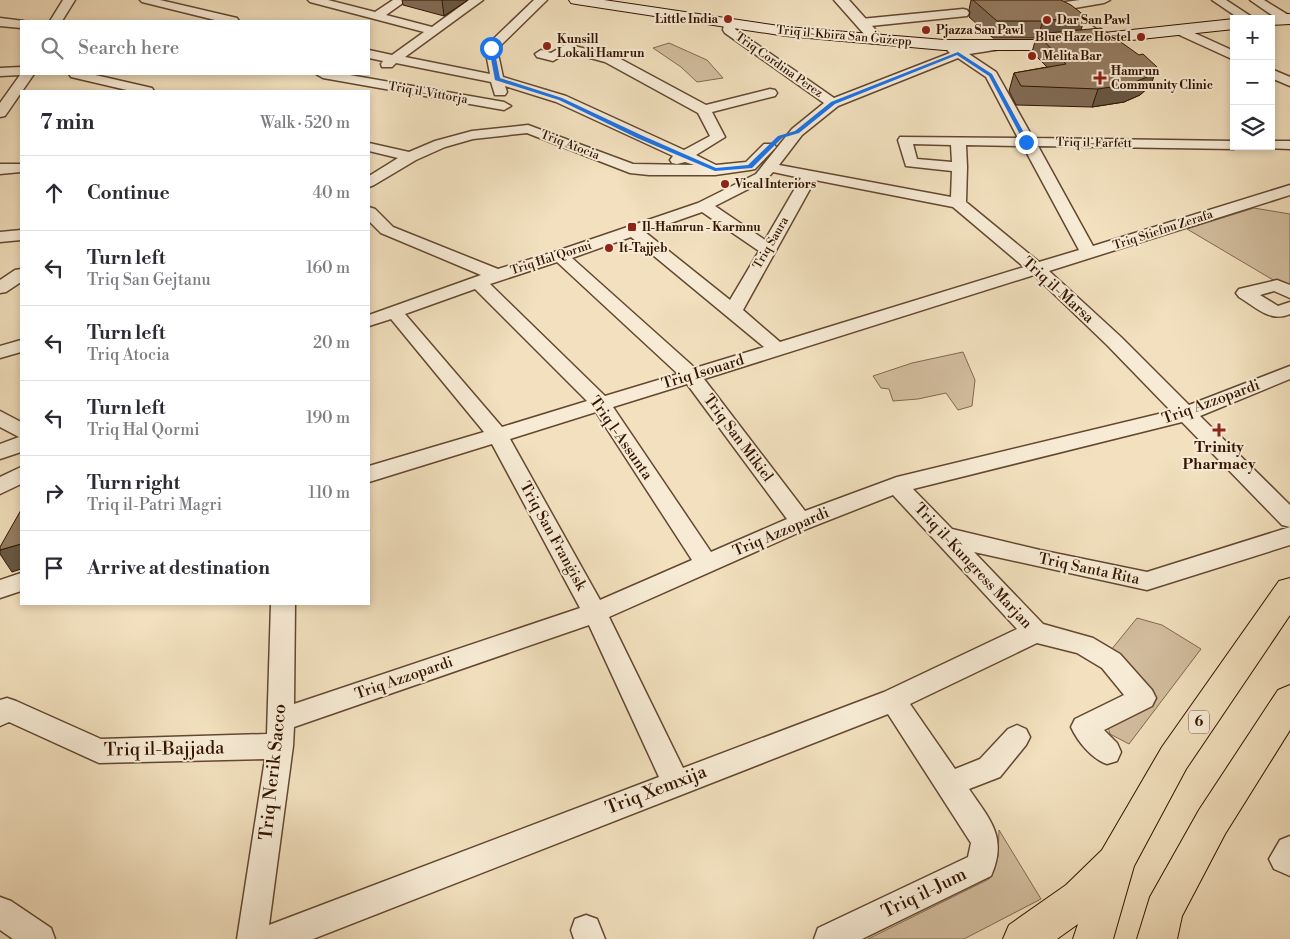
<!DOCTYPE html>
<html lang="en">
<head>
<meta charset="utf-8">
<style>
  :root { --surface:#fff; --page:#f2f2f3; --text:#2b2b33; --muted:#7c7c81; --line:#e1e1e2 }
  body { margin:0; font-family:"Libre Bodoni",serif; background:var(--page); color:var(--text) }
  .controls { position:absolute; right:15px; top:15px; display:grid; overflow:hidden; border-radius:0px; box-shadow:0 2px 8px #0003 }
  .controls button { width:45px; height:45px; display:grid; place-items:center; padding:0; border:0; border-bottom:1px solid var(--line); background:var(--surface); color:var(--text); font:25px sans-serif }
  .stop { position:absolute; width:15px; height:15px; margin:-11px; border:4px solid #1a73e8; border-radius:50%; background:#fff }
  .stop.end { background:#1a73e8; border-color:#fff; box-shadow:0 1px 5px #0008 }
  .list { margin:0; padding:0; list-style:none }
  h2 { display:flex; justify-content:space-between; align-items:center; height:65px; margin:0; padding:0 20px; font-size:21px }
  h2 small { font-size:16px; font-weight:400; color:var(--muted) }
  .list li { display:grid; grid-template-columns:32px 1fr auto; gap:15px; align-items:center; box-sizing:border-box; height:75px; padding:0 20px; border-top:1px solid var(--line) }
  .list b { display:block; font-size:19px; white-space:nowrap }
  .list p { margin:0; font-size:16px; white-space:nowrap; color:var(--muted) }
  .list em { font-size:16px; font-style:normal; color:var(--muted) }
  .icon { flex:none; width:28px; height:28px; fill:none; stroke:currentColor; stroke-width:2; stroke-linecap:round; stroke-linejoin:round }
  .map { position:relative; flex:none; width:1290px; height:939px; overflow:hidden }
  .search { position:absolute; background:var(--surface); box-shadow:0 2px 8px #0003; left:20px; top:20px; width:350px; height:55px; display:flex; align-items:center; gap:12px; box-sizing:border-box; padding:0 18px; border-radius:0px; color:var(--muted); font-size:19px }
  .panel { position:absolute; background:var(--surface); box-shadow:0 2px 8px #0003; left:20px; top:90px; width:350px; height:515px; border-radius:0px }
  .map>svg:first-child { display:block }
</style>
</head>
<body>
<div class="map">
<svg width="1290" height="939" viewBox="0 0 1290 939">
  <rect width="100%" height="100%" fill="#f2e0be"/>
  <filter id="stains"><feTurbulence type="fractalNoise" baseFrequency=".004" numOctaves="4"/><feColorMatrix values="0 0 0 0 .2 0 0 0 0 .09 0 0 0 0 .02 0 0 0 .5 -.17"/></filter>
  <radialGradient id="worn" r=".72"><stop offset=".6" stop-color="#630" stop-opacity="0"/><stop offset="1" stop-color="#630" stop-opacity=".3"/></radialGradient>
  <path fill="#d2bd9e" stroke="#826850" d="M669,43L707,60L723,78L697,82L681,67L653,48Z
    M1254,208L1290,214V290L1187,229Z
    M963,352L975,380L972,406L958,410L946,393L918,399L893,401L889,389L881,388L873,376L912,363Z
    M1137,618L1162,625L1201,649L1129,744L1110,734L1107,723L1141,709L1111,650Z
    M999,830L1041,899L964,939H868L989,879L998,857Z"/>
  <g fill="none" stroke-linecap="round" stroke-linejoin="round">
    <defs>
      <path id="minor" d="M63,0H75L62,21H50Z
        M140,0H160L237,18L239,21H219L142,2Z
        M308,0H328L375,12L393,0H407L386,15L432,27L469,0H483L405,57L490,74L485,48L487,45L534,0H547L497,49L503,77L566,96L684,150L710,136L698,113L605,62L568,52L553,61L537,57L535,54L541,50L551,53L566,44L615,56L706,105L770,89L775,90L777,93L775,96L712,112L725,137L696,155L716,165L746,162L764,144H774L776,147L755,169L750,170L715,175H649L630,173L527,133L473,139L445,147L416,160L374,185L369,187V176L398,158L369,151V143L409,152L435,141L472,131L528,125L633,164L694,165L685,162L677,164L672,163L670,160L673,156L556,102L505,86L507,92L505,95H495L491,82L396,63L392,67H382L381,64L383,61L369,58V50L392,55L424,32L310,2Z
        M1080,0H1110L1104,3L1063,10L1083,19L1105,36L1107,39L1105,42H1097L1075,25L1044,8L1050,4Z
        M1212,0H1226L1255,19H1240Z
        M1250,0H1264L1290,16V22H1282Z
        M963,9L967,10L969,13L967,16L861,27L855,23L861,19Z
        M0,18L24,21H21V28L0,26Z
        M730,20L736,24L735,29L834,98L950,53L945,48L947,45L951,44L961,49L997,42L1001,43L1003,46L1001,49L969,54L996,72L1033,138L1234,141V146H1240L1234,149L1038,146L1093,246L1290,185V195L1049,271L1121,337L1189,405L1290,366V379L1200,416L1290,505V527L1282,525L1182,422L913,489L952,529L1040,550L1147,572L1290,527V545L1147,590L974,552L1043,624L1093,638L1120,654L1152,690L1156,698L1152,706L1104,730L1117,743L1121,752L1117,761L1107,764C1092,759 1078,742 1071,727L1075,719L1124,695L1102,668L1077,653L1037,643L910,704L955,769L980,759L1008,729L1017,725L1026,729L1030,737L1026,745L1000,777L969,789C990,820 1008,837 991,876L862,939H814L818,928L968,857L971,843L888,714L313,939H237L265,759L99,763L9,722L0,726V700L7,698L16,701L101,739L267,734L271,604H295L294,704L580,608L492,444L369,482V466L484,432L391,319L369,326V315L481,275L381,233L369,221V207L375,209L393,227L498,269L554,252L698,203L756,174L792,129L824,103L725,33L723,30L724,24ZM958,58L986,77L1018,138L900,137L898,140L906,166L952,171L951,197L779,165L802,135L838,106ZM913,144L951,145L952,162L917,159ZM966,145L1023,146L1079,250L1039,262L966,202L967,167ZM773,172L801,178L765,240L715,206L766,180ZM815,180L953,207L1024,267L780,342L743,310ZM702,212L759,251L730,300L645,232ZM631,237L764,347L695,368L572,258ZM557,262L678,374L605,396L490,284ZM1034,275L1107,345L1171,411L897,477L805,511L704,379ZM475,289L587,401L502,427L405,314ZM687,384L787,519L711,552L613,407ZM596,412L692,560L600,600L510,439ZM893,495L1017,629L884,692L683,768L609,617L809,528ZM589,625L659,777L269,925L293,746L294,727Z
        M1179,26L1234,51V60L1175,33L1173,30L1175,27Z
        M21,67V74H34L5,116L0,117V103L20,75L0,76V68Z
        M1271,69L1290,77V86L1271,78Z
        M69,74H91L152,88L154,91H131L71,77Z
        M316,74H344L504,102L511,106L504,110L323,78Z
        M1271,141H1290V149L1266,148L1265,146H1271Z
        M0,164H21V172L0,174Z
        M21,230V240L0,242V232Z
        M21,269V282L6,292L0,293V280L15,270Z
        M1277,280L1290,285V298L1274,291L1260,295L1278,306L1290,302V314C1270,323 1256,307 1239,297L1236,293L1239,289Z
        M21,340V352L0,358V346Z
        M0,411L21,422V452L0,459V444L19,437L0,427Z
        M21,467V484L0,494V477Z
        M21,573V591L0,598V580Z
        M1290,836V876L1274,869L1269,859L1280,840Z
        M0,897L11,901L51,928L55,939H13L0,930Z
        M586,915L597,919L605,939H574L571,930L575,919Z"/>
      <path id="tertiary" d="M834,0H849L882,37L885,40L882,43H872Z"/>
      <path id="secondary" d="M569,0H604L786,27L944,40H1038L1234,19V29L1038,50H944L786,36L576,4L571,3Z
        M1290,14V24L1271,25V19H1264L1271,15Z"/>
      <path id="trunk" d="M1290,578V615L1186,769L1134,866L1113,939H1073L1078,924L1057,939H1003L1009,925L1066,885L1102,850L1162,747L1279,581Z
        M1290,685V730L1225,834L1182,916L1177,939H1137L1150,897L1199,810L1278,690Z"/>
    </defs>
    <use href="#minor" stroke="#634730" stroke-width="3"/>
    <use href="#tertiary" stroke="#634730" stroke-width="3"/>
    <use href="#secondary" stroke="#331401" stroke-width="2"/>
    <use href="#trunk" stroke="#331401" stroke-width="2"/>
    <use href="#minor" fill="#f7ebd5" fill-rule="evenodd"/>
    <use href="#tertiary" fill="#f7ebd5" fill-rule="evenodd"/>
    <use href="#secondary" fill="#f7ebd5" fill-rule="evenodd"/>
    <use href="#trunk" fill="#f2e0be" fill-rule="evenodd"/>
  </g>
  <path fill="#816c55" stroke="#331401" d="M402,0H468L444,16L403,5Z
    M971,0H1061L1081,30L1151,85L1140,95L1124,102L1092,107L1016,105L1009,91L1014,73L1047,67L1032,52L1036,38H993L969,17L970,12L969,10Z"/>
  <path fill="#695845" stroke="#331401" d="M442,0H468L444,16Z
    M1085,16L1080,34L1038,36L1043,21Z
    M1157,67L1151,85L1140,95L1124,102L1092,107L1098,89Z
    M21,544V569L12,572L0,554V550Z"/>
  <path fill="#967e63" stroke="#331401" d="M973,0H1061L1071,5L1085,16L1043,21H997Z
    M1101,28L1139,55L1143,54L1157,67L1147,77L1130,84L1098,89L1021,86L1014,73L1066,64L1037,34Z
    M21,510V544L0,550V547Z"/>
  <path fill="#1a73e8" d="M491,46L494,48L500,78L562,98L641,135L716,168L748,165L778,136L795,131L831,102L958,52L992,74L1029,142L1026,143L1024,142L989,76L957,55L835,104L799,133L782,138L752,168L715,171L637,138L559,100L495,80L489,48Z"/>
  <g fill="#8f2418" stroke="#f7ebd5" stroke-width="2">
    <circle cx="728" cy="19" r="5"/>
    <circle cx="1047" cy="20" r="5"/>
    <circle cx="926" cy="30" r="5"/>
    <circle cx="1141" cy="37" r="5"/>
    <circle cx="547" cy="46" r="5"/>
    <circle cx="1032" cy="56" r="5"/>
    <path d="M1097.5 70.5h5v5h5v5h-5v5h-5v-5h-5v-5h5z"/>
    <circle cx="725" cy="184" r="5"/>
    <rect x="627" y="222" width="10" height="10" rx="2.5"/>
    <circle cx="609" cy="248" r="5"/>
    <path d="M1216.5 422.5h5v5h5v5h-5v5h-5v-5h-5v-5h5z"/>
  </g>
  <g text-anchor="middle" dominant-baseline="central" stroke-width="4" stroke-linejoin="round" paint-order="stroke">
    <g font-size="12" font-weight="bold" fill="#331401" stroke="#f7ebd5" text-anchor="start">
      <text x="718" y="19" text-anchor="end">Little India</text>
      <text x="1057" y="20">Dar San Pawl</text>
      <text x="936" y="30">Pjazza San Pawl</text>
      <text x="1131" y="37" text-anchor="end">Blue Haze Hostel</text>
      <text x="557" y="39">Kunsill<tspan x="557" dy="14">Lokali Hamrun</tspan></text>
      <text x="1042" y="56">Melita Bar</text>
      <text x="1111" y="71">Ħamrun<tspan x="1111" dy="14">Community Clinic</tspan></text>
      <text x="735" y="184">Vical Interiors</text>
      <text x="642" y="227">Il-Ħamrun - Karmnu</text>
      <text x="619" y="248">It-Tajjeb</text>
    </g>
    <g font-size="12" fill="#331401" stroke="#f7ebd5">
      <text transform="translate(844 36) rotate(5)">Triq il-Kbira San Ġużepp</text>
      <text transform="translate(779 65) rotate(35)">Triq Cordina Perez</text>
      <text transform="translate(428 93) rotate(10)">Triq il-Vittorja</text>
      <text transform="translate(1094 143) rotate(1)">Triq il-Farfett</text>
      <text transform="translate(570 145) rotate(21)">Triq Atocia</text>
      <text transform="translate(1163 230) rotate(-18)">Triq Stiefnu Zerafa</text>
      <text transform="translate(771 243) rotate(-60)">Triq Saura</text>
      <text transform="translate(551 258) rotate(-18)">Triq Ħal Qormi</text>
    </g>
    <rect fill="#f7ebd5" stroke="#6e5441" stroke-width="1" x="1189" y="710.5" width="20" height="23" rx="4"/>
    <g font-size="14" font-weight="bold" fill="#331401">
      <text x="1199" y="722">6</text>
    </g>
    <g font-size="15" fill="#331401" stroke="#f7ebd5">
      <text transform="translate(1058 290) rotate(42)">Triq il-Marsa</text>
      <text transform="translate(703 372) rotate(-17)">Triq Isouard</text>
      <text transform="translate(1211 402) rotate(-20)">Triq Azzopardi</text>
      <text transform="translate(621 438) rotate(55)">Triq l-Assunta</text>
      <text transform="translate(738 438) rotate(53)">Triq San Mikiel</text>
      <text transform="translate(781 532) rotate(-23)">Triq Azzopardi</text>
      <text transform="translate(553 536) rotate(61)">Triq San Franġisk</text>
      <text transform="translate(973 566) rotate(47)">Triq il-Kungress Marjan</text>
      <text transform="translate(1089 569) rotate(12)">Triq Santa Rita</text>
      <text transform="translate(404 678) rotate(-19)">Triq Azzopardi</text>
    </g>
    <g font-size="15" font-weight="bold" fill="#331401" stroke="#f7ebd5">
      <text x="1219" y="447">Trinity<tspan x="1219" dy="17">Pharmacy</tspan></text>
    </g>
    <g font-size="18" fill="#331401" stroke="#f7ebd5">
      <text transform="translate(164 749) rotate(-1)">Triq il-Bajjada</text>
      <text transform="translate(273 772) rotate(-84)">Triq Nerik Sacco</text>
      <text transform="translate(656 790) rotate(-21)">Triq Xemxija</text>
      <text transform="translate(924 893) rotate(-26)">Triq il-Jum</text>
    </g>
  </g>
  <rect width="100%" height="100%" filter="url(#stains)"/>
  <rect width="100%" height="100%" fill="url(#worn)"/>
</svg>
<div class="controls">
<button>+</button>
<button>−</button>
<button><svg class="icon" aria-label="layers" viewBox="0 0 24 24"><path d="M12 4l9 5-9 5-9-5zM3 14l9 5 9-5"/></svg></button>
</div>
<div class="stop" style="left:491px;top:48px"></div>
<div class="stop end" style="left:1026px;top:142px"></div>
<div class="search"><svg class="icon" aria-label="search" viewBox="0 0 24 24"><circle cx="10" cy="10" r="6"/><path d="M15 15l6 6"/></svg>Search here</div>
<section class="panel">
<h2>7 min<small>Walk · 520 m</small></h2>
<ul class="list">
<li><svg class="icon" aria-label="ahead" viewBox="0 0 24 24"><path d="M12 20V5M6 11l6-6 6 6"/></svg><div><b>Continue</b></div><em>40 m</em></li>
<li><svg class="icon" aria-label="left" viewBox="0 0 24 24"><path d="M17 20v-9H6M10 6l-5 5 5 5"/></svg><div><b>Turn left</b><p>Triq San Gejtanu</p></div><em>160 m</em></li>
<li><svg class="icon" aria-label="left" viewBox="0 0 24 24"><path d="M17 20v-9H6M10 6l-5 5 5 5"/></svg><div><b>Turn left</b><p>Triq Atocia</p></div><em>20 m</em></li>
<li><svg class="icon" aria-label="left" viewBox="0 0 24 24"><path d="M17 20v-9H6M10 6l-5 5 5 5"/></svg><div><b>Turn left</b><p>Triq Ħal Qormi</p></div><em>190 m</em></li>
<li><svg class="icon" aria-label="right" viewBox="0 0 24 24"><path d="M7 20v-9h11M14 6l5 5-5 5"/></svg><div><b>Turn right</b><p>Triq il-Patri Magri</p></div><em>110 m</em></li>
<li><svg class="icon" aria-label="arrive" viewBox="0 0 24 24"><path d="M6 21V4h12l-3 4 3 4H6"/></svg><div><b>Arrive at destination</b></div></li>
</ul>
</section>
</div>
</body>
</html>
